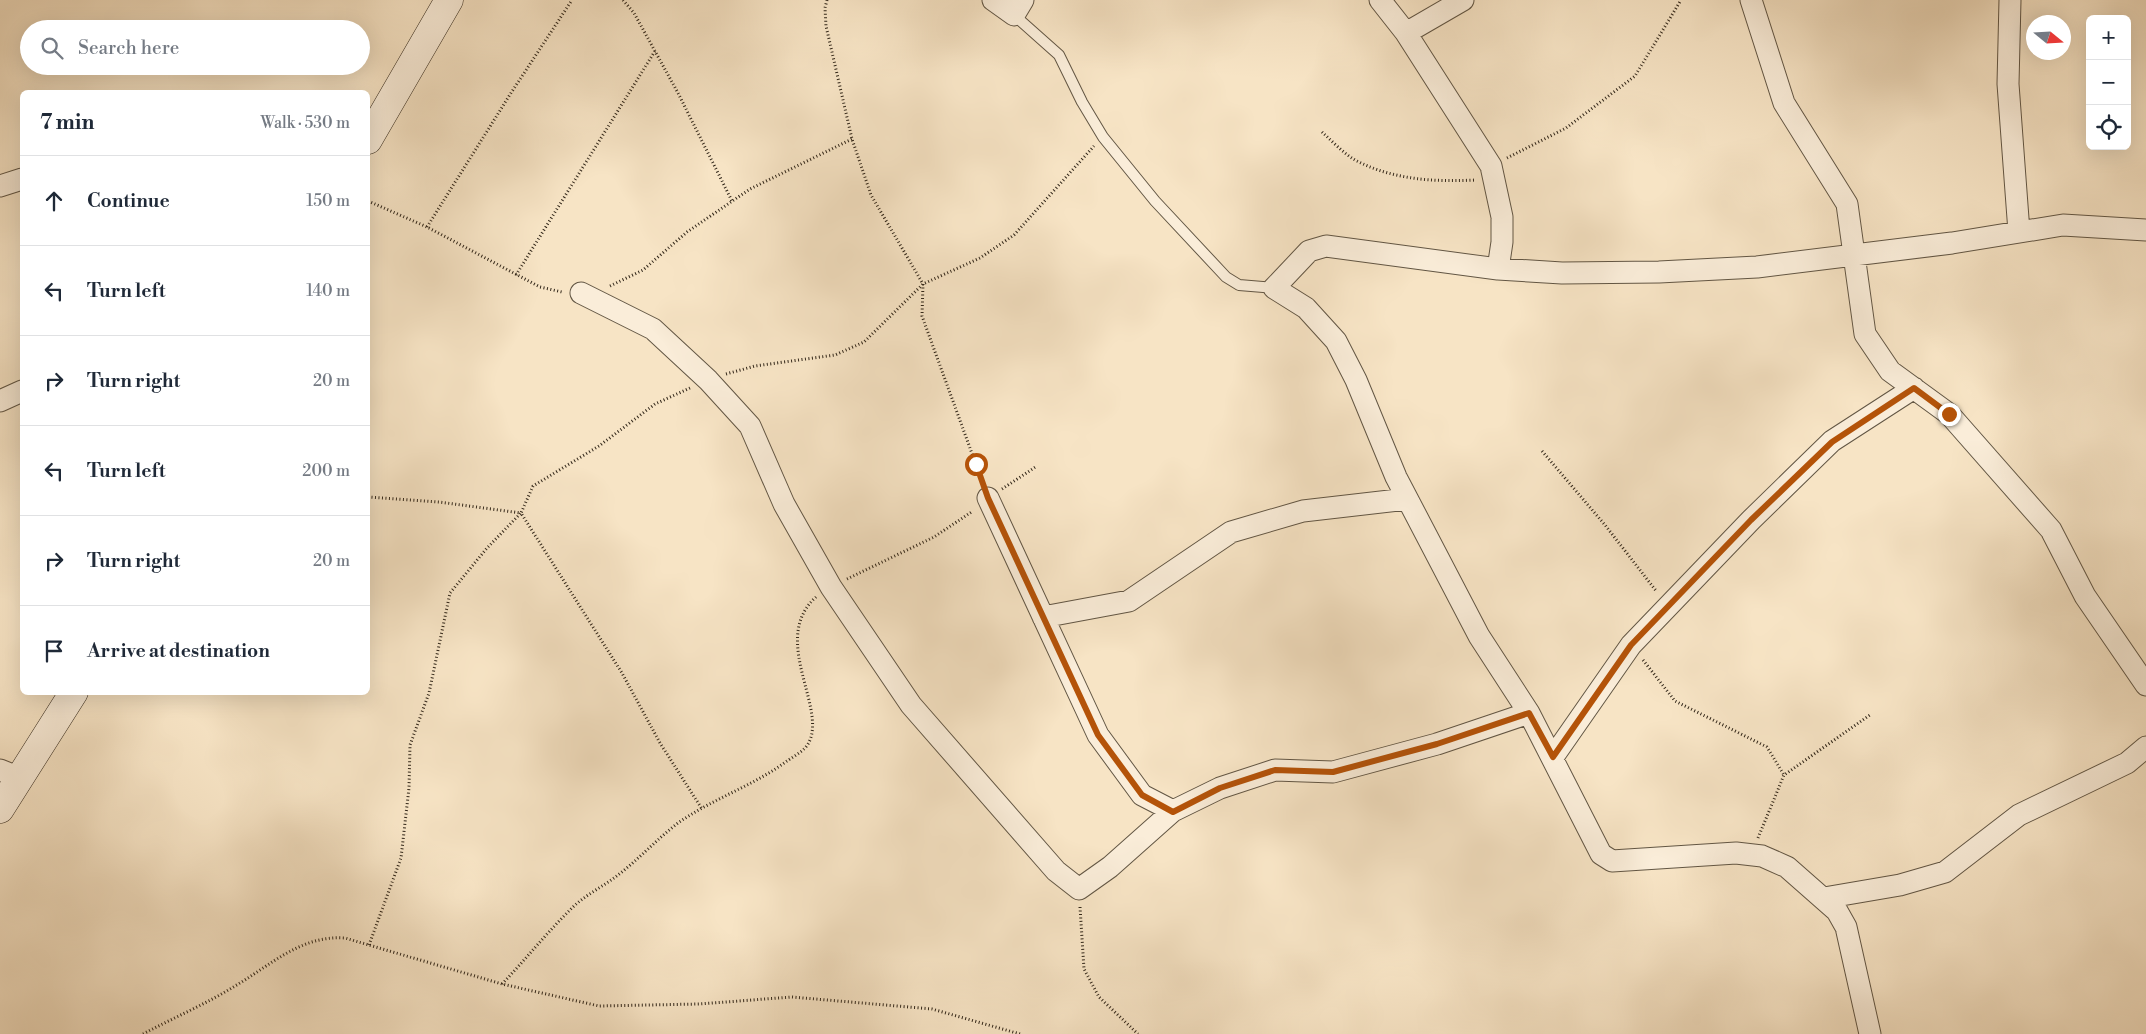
<!DOCTYPE html>
<html lang="en">
<head>
<meta charset="utf-8">
<style>
  :root { --surface:#fff; --page:#f2f2f3; --text:#1f2937; --muted:#747a83; --line:#e0e1e3 }
  body { margin:0; font-family:"Libre Bodoni",serif; background:var(--page); color:var(--text) }
  .controls { position:absolute; right:15px; top:15px; display:grid; overflow:hidden; border-radius:8px; box-shadow:0 5px 20px #0002 }
  .controls button { width:45px; height:45px; display:grid; place-items:center; padding:0; border:0; border-bottom:1px solid var(--line); background:var(--surface); color:var(--text); font:25px sans-serif }
  .compass { position:absolute; left:2026px; top:15px; width:45px; height:45px; border-radius:50%; background:var(--surface); box-shadow:0 5px 20px #0002; rotate:108deg }
  .stop { position:absolute; width:15px; height:15px; margin:-11px; border:4px solid #b45309; border-radius:50%; background:#fff }
  .stop.end { background:#b45309; border-color:#fff; box-shadow:0 1px 5px #0008 }
  .list { margin:0; padding:0; list-style:none }
  h2 { display:flex; justify-content:space-between; align-items:center; height:65px; margin:0; padding:0 20px; font-size:21px }
  h2 small { font-size:16px; font-weight:400; color:var(--muted) }
  .list li { display:grid; grid-template-columns:32px 1fr auto; gap:15px; align-items:center; box-sizing:border-box; height:90px; padding:0 20px; border-top:1px solid var(--line) }
  .list b { display:block; font-size:19px; white-space:nowrap }
  .list em { font-size:16px; font-style:normal; color:var(--muted) }
  .icon { flex:none; width:28px; height:28px; fill:none; stroke:currentColor; stroke-width:2; stroke-linecap:round; stroke-linejoin:round }
  .map { position:relative; flex:none; width:2146px; height:1034px; overflow:hidden }
  .search { position:absolute; background:var(--surface); box-shadow:0 5px 20px #0002; left:20px; top:20px; width:350px; height:55px; display:flex; align-items:center; gap:12px; box-sizing:border-box; padding:0 18px; border-radius:28px; color:var(--muted); font-size:19px }
  .panel { position:absolute; background:var(--surface); box-shadow:0 5px 20px #0002; left:20px; top:90px; width:350px; height:605px; border-radius:8px }
  .map>svg:first-child { display:block }
</style>
</head>
<body>
<div class="map">
<svg width="2146" height="1034" viewBox="0 0 2146 1034">
  <rect width="100%" height="100%" fill="#f7e4c5"/>
  <filter id="stains"><feTurbulence type="fractalNoise" baseFrequency=".004" numOctaves="4"/><feColorMatrix values="0 0 0 0 .2 0 0 0 0 .09 0 0 0 0 .02 0 0 0 .5 -.17"/></filter>
  <radialGradient id="worn" r=".72"><stop offset=".6" stop-color="#630" stop-opacity="0"/><stop offset="1" stop-color="#630" stop-opacity=".3"/></radialGradient>
  <g fill="none" stroke-linecap="round" stroke-linejoin="round">
    <defs>
      <path id="lane" d="M1014,15L1059,55L1082,102L1103,137L1155,201L1226,277L1239,285L1274,288"/>
      <path id="street" d="M993,0L1014,15L1023,0
        M1380,0L1406,33L1491,166L1502,217V242L1498,269
        M1751,0L1784,103L1847,204L1865,334L1890,371L1949,414L2051,530L2085,596L2146,685
        M2010,0L2008,84L2019,232
        M1406,33L1463,0
        M0,186L22,179
        M581,293L653,329L708,380L750,426L784,504L831,587L911,705L1056,871L1079,889L1110,867L1173,811
        M0,401L22,391
        M988,498L1098,735L1142,795L1173,811L1220,788L1275,770L1333,772L1437,744L1529,713
        M1043,617L1129,601L1231,532L1303,511L1407,499
        M1553,757L1631,645L1751,520L1832,441L1914,388
        M0,770L20,778
        M1824,898L1900,885L1945,872L2019,815L2127,763L2146,747
        M1870,1034L1846,927L1837,911L1787,867L1762,856L1736,853L1612,861L1601,854L1529,713L1479,636L1396,477L1356,380L1336,341L1306,308L1274,288L1309,251L1326,246L1498,269L1562,273L1659,272L1757,267L1952,243L2063,225L2146,230"/>
      <path id="secondary" d="M368,140L449,0
        M0,809L74,692"/>
    </defs>
    <use href="#lane" stroke="#625644" stroke-width="12"/>
    <use href="#street" stroke="#625644" stroke-width="23"/>
    <use href="#secondary" stroke="#312619" stroke-width="29"/>
    <path stroke="#312619" stroke-width="3" stroke-dasharray="1 2.5" stroke-linecap="butt" d="M623,0L634,13L678,93L732,201
      M827,0L825,8L826,26L852,139L871,195L923,284L922,316L982,481
      M1322,132C1332,141 1343,153 1355,160C1393,180 1434,182 1476,180
      M1507,158L1566,128L1635,76L1681,0
      M368,201L427,227L540,287L562,292
      M427,227L511,93L572,0
      M516,275L655,51
      M610,286L643,270L687,232L750,189L852,139
      M726,374L755,366L835,355L864,342L923,284L980,258L1014,235L1094,146
      M690,388L655,404L599,446L533,486L521,513L622,673L660,743L702,809
      M1542,451L1605,525L1657,592
      M1002,489L1037,466
      M368,497L439,502L521,513
      M847,579L934,537L973,511
      M1643,660L1675,701L1767,747L1784,775
      M1758,838L1784,775L1870,715
      M1080,907L1084,969L1099,997L1138,1034
      M369,945L401,858L409,788L410,745L429,693L450,593L487,548L521,513
      M502,984C526,959 549,930 574,906C587,894 604,886 618,875C639,859 657,839 678,823C712,799 753,786 787,761C793,757 800,753 805,748C834,715 767,641 816,597
      M143,1034C173,1018 206,1004 235,986C271,965 301,935 345,938L502,984L599,1006L699,1004L792,997L932,1009L1020,1034"/>
    <use href="#lane" stroke="#faedd9" stroke-width="10"/>
    <use href="#street" stroke="#faedd9" stroke-width="21"/>
    <use href="#secondary" stroke="#faedd9" stroke-width="28"/>
  </g>
  <g fill="none" stroke-linecap="round" stroke-linejoin="round">
    <path stroke="#b45309" stroke-width="6" d="M976,464L988,498L1098,735L1142,795L1173,812L1220,788L1275,770L1333,772L1437,744L1529,713L1553,757L1631,645L1751,520L1832,442L1914,388L1949,414"/>
  </g>
  <rect width="100%" height="100%" filter="url(#stains)"/>
  <rect width="100%" height="100%" fill="url(#worn)"/>
</svg>
<div class="controls">
<button>+</button>
<button>−</button>
<button><svg class="icon" aria-label="locate" viewBox="0 0 24 24"><circle cx="12" cy="12" r="6"/><path d="M12 2v4M12 18v4M2 12h4M18 12h4"/></svg></button>
</div>
<svg class="compass" viewBox="-18 -18 36 36"><path d="M0-13l5 13h-10z" fill="#e53935"/><path d="M0 13l5-13h-10z" fill="#747a83"/></svg>
<div class="stop" style="left:976px;top:464px"></div>
<div class="stop end" style="left:1949px;top:414px"></div>
<div class="search"><svg class="icon" aria-label="search" viewBox="0 0 24 24"><circle cx="10" cy="10" r="6"/><path d="M15 15l6 6"/></svg>Search here</div>
<section class="panel">
<h2>7 min<small>Walk · 530 m</small></h2>
<ul class="list">
<li><svg class="icon" aria-label="ahead" viewBox="0 0 24 24"><path d="M12 20V5M6 11l6-6 6 6"/></svg><div><b>Continue</b></div><em>150 m</em></li>
<li><svg class="icon" aria-label="left" viewBox="0 0 24 24"><path d="M17 20v-9H6M10 6l-5 5 5 5"/></svg><div><b>Turn left</b></div><em>140 m</em></li>
<li><svg class="icon" aria-label="right" viewBox="0 0 24 24"><path d="M7 20v-9h11M14 6l5 5-5 5"/></svg><div><b>Turn right</b></div><em>20 m</em></li>
<li><svg class="icon" aria-label="left" viewBox="0 0 24 24"><path d="M17 20v-9H6M10 6l-5 5 5 5"/></svg><div><b>Turn left</b></div><em>200 m</em></li>
<li><svg class="icon" aria-label="right" viewBox="0 0 24 24"><path d="M7 20v-9h11M14 6l5 5-5 5"/></svg><div><b>Turn right</b></div><em>20 m</em></li>
<li><svg class="icon" aria-label="arrive" viewBox="0 0 24 24"><path d="M6 21V4h12l-3 4 3 4H6"/></svg><div><b>Arrive at destination</b></div></li>
</ul>
</section>
</div>
</body>
</html>
